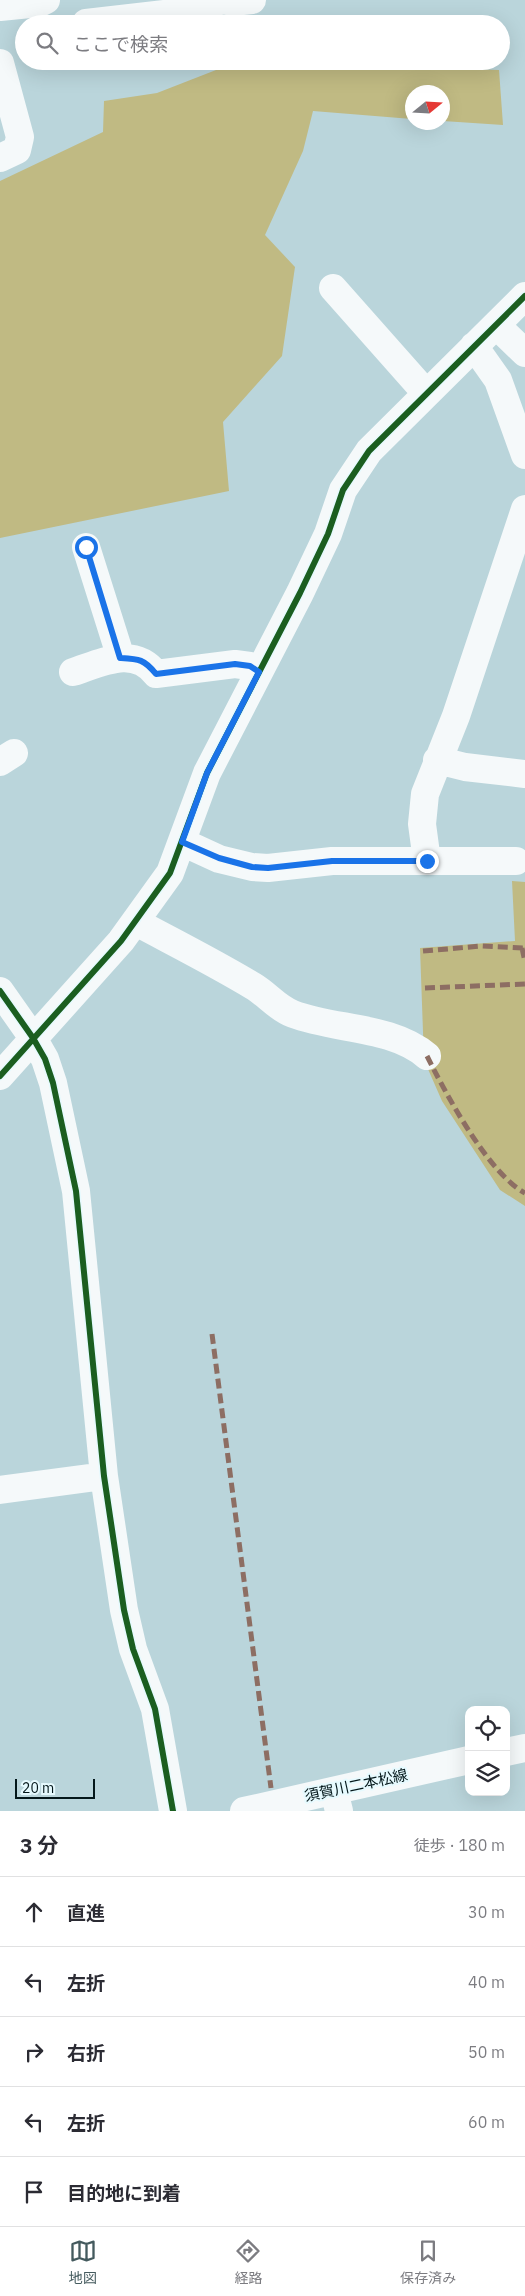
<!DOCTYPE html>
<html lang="ja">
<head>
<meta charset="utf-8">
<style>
  :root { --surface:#fff; --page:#f7f7f7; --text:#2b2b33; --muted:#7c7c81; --line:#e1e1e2; --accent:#445a5e }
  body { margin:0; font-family:"IBM Plex Sans","Noto Sans JP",sans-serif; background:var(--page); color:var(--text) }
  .controls { position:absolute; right:15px; bottom:15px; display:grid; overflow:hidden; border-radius:10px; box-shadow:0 5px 20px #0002 }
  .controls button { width:45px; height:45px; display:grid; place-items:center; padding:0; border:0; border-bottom:1px solid var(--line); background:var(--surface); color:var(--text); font:25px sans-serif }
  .compass { position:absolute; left:405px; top:85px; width:45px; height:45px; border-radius:50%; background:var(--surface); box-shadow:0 5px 20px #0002; rotate:72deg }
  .scale { position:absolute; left:15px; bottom:12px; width:80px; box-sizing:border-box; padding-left:5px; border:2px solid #04171a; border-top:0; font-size:14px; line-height:18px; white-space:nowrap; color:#04171a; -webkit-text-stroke:4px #e6fafe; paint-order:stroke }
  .stop { position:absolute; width:15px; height:15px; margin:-11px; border:4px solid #1a73e8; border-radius:50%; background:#fff }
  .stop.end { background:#1a73e8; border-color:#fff; box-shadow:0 1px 5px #0008 }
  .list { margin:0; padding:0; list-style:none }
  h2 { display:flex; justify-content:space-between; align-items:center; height:65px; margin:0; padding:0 20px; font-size:21px }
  h2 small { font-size:16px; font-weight:400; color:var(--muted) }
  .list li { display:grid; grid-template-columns:32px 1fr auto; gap:15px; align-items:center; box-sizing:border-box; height:70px; padding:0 20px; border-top:1px solid var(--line) }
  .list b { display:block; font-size:19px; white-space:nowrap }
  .list em { font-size:16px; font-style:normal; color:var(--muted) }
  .icon { flex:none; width:28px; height:28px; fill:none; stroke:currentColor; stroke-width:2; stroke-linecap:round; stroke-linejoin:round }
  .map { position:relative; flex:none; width:525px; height:1811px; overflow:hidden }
  .search { position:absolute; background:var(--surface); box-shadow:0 5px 20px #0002; left:15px; right:15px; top:15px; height:55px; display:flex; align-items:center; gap:12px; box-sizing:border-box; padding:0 18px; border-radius:28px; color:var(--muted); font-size:19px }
  .sheet { height:415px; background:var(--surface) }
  nav { display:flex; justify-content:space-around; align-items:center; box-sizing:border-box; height:70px; border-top:1px solid var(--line); background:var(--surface); font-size:14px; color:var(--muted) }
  nav a { display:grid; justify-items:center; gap:2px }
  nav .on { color:var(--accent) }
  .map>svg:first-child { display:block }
</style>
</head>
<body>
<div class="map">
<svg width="525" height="1811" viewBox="0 0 525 1811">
  <rect width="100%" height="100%" fill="#bad5db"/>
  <path fill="#c0ba83" d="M234,63L499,70L503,125L443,121L442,92H412V119L313,111L303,151L265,235L295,267L282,356L223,422L229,491L0,538V181L103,132L104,101L157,93Z
    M512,881L525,882V1206L500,1190L442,1101L424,1060L420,948L515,941Z"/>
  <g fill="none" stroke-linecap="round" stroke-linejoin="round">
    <path stroke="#f5f9fa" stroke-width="28" d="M220,0L233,2L252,0
      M0,7L40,3L46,0
      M86,23L207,9L219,0
      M0,63L20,137L17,150L0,158
      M333,288L426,393
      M496,325L525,353
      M474,346L498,380L525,455
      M86,547L121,658
      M73,672C101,663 134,645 156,674L235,664L250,666L259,672
      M437,760L465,767L525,774
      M0,762L14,753
      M182,842L219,859L252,867L268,868L332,861H516
      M427,861L422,824L425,794L456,716L525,509
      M136,922C175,943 215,963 253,986C268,995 277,1008 293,1014C335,1030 392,1026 427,1056
      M0,991L33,1038L45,1059L53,1083L76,1191L104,1476L124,1610L133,1649L155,1709L173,1811
      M0,1076L121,941L170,873L207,773L300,593L328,534L343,490L369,451L525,296
      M0,1490L104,1476
      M334,1791L339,1811"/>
    <path stroke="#f5f9fa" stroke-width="28" d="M506,1752L525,1748
      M244,1811L469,1760"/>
    <path stroke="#8d6e63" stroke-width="5" stroke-dasharray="10 5" stroke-linecap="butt" d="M522,948L525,962
      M423,951L482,946L525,948
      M425,988L525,984
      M427,1056C446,1094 488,1173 525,1193
      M212,1334L271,1788"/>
    <defs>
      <path id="cycleway" d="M0,991L33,1038L45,1059L53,1083L76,1191L104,1476L124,1610L133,1649L155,1709L173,1811
        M0,1076L121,941L170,873L207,773L300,593L328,534L343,490L369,451L525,296"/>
    </defs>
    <use href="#cycleway" stroke="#e6fafe" stroke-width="9"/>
    <use href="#cycleway" stroke="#1b5e20" stroke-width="6"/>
  </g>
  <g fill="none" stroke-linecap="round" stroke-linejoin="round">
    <path stroke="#1a73e8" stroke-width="6" d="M86,547L120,658C139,659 144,659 156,674L235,664L250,666L259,672L207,773L182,842L219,858L252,867L268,868L332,861H427"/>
  </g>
  <g text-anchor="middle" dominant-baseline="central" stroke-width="4" stroke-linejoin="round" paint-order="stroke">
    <g font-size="15" fill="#04171a" stroke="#e6fafe">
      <text transform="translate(356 1785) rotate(-12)">須賀川二本松線</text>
    </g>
  </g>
</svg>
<div class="controls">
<button><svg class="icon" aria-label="locate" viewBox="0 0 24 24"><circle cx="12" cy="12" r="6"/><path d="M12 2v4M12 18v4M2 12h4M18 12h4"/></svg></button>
<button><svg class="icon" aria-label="layers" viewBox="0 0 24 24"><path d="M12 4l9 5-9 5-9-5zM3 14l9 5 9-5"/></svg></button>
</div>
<svg class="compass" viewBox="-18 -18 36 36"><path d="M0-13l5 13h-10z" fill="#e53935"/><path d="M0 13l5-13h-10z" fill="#7c7c81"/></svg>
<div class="scale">20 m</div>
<div class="stop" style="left:86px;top:547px"></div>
<div class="stop end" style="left:427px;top:861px"></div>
<div class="search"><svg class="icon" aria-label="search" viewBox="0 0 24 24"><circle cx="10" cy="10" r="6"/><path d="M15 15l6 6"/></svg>ここで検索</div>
</div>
<section class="sheet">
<h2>3 分<small>徒歩 · 180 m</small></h2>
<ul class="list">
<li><svg class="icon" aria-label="ahead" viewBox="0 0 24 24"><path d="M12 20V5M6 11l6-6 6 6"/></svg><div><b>直進</b></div><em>30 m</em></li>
<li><svg class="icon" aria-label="left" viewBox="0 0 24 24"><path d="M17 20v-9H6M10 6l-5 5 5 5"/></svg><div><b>左折</b></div><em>40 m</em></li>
<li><svg class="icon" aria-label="right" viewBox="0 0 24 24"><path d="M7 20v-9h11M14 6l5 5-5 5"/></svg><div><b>右折</b></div><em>50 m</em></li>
<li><svg class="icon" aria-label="left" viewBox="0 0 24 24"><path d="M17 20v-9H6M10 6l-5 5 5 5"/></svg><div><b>左折</b></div><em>60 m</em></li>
<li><svg class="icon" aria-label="arrive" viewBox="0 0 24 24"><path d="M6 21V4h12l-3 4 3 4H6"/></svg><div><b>目的地に到着</b></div></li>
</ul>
</section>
<nav>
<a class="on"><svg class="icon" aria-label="map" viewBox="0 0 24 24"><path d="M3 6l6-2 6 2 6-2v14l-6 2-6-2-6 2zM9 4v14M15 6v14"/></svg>地図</a>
<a><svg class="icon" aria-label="directions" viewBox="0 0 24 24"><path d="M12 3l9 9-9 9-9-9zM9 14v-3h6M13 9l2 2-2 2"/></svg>経路</a>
<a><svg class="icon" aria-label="saved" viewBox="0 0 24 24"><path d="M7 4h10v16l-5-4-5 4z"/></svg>保存済み</a>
</nav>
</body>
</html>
